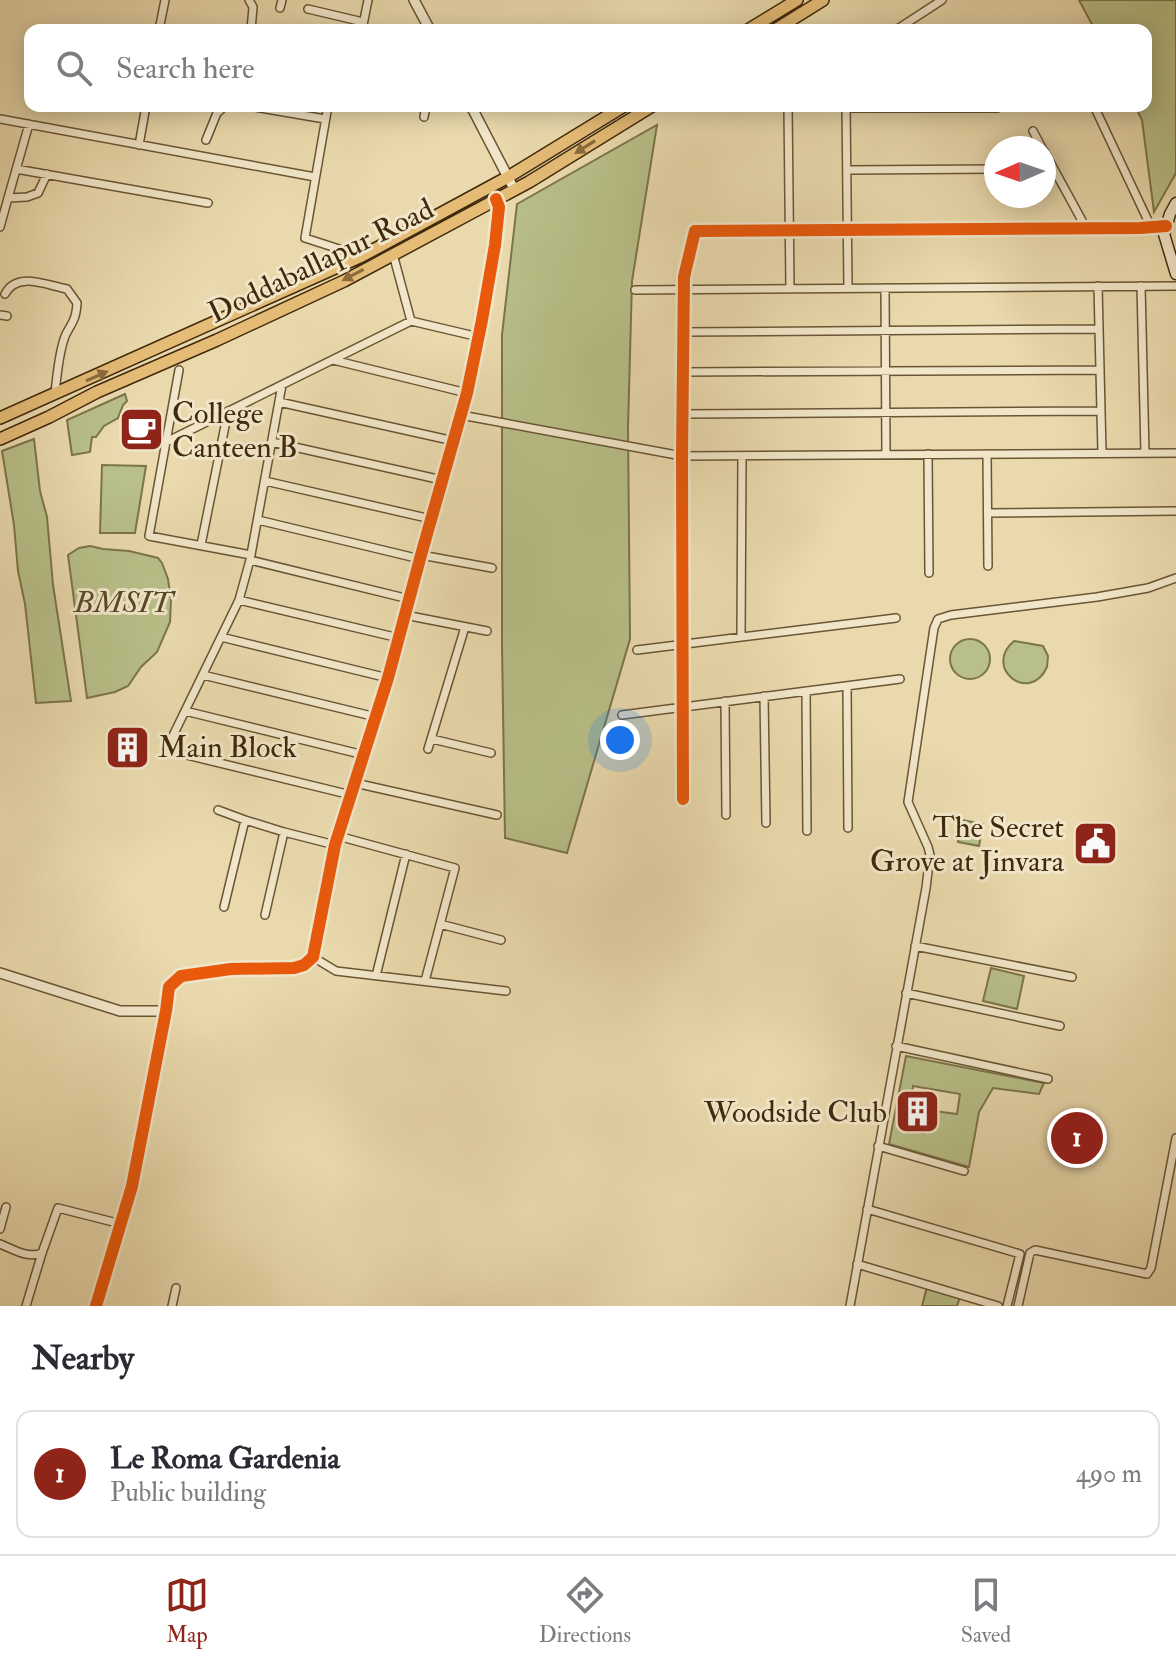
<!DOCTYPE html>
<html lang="en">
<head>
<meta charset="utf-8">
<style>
  :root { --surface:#fff; --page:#f2f2f3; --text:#2b2b33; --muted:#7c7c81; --line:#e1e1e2; --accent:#8f2418 }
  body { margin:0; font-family:"IM FELL Double Pica",serif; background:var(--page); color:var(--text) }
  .compass { position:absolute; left:984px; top:136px; width:72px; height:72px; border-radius:50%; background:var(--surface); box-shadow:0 4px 20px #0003; rotate:268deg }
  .you { position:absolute; left:620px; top:740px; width:28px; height:28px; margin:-20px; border:6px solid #fff; border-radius:50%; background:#1a73e8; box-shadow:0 0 0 12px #1a73e833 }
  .badge { display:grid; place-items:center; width:52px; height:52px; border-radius:50%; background:var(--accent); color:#fff; font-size:26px; font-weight:700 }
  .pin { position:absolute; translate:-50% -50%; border:4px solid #fff; box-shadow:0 2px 8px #0006 }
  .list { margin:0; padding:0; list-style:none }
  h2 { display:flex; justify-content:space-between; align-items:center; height:104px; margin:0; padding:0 32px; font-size:34px }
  h2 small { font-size:26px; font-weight:400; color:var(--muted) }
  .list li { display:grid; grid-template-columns:52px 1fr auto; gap:24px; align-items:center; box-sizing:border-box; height:128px; margin:0 16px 16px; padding:0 16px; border:2px solid var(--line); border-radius:16px }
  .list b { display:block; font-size:30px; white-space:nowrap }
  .list p { margin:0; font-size:26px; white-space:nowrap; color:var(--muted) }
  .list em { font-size:26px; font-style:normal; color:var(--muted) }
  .icon { flex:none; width:44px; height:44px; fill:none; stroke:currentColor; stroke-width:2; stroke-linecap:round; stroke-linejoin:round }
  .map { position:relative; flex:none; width:1176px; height:1306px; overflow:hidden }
  .search { position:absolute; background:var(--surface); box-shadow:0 4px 20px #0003; left:24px; right:24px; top:24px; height:88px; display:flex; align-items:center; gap:20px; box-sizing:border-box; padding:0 28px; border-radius:16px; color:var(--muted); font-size:30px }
  .sheet { height:248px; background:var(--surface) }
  nav { display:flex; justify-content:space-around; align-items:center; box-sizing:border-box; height:112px; border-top:2px solid var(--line); background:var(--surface); font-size:22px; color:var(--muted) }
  nav a { display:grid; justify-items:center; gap:4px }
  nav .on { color:var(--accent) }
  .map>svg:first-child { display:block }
</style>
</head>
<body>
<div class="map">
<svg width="1176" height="1306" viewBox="0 0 1176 1306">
  <rect width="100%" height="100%" fill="#e9d9ac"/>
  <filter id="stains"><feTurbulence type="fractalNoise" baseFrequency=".0025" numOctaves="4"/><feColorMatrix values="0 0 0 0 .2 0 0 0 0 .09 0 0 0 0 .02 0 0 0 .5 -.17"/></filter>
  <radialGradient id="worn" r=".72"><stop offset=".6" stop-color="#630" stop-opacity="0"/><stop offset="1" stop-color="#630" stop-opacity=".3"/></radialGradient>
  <path fill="#b8bf88" stroke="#7c744a" stroke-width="2" fill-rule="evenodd" d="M1079,0H1176V173L1154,212L1142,120L1135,106H1146V30H1095Z
    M657,125L632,281L628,428L630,639L567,853L505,838L502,646V335L517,204Z
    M125,394L127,401L123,405L118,418L104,426L96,437H92L90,452L72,455L67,420Z
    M34,439L40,491L47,517L53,585L71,701L36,703L25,604L18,571L14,525L2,451Z
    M102,465L146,466L135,533H100Z
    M90,546L103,549L129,551L158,558L162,563L168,579L171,599L170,622L157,652L141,667L128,686L115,692L87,698L68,555L79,548Z
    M950 659a20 20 0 1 1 40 0a20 20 0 1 1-40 0Z
    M1014,641L1043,646L1048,656L1047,667C1030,705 982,668 1014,641Z
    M962,820L983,824L979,846L958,842Z
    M991,968L1024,976L1017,1009L983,1001Z
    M906,1056L1044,1083L1039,1094L993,1088L979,1112L969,1167L889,1144ZM913,1086L960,1094L957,1114L928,1110L924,1133L906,1130Z
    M927,1287L960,1297L957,1306H922Z"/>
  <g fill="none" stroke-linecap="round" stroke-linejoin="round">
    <defs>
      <path id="minor" d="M249,0L253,7L251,30
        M280,8L282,0
        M308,9L363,22
        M159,30L165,0
        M362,30L368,0
        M896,30L942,0
        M249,106L325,119
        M328,106L305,238L361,256
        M788,106L790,289
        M846,106L848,288
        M1094,106L1151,227
        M846,108H998
        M424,117L426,106
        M0,119L315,177
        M1033,131L1042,148
        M206,140L217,113L225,106
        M139,145L146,106
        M1044,151L1086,228
        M16,169L208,203
        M847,170L996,169
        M8,198L29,124
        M0,227L8,198L27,197L38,193L47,174
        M393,254L411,321
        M1098,286L1102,453
        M1141,286L1145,453
        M885,288L886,454
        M635,290L1176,286
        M5,294C17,271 46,285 67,289L77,303C76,319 73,321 66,334C59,349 57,376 55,393
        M0,315L7,316
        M684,332L1099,329
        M333,360L467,393
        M179,370L149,536L251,555
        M684,372L1100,370
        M282,385L250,560L239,600L166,750L351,795
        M279,402L454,441
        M683,414L1101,411
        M461,415L682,456L1176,453
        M166,442L411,321L479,337
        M272,442L442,480
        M928,454L929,573
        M987,454L988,566
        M265,481L431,519
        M988,513L1176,511
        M258,520L420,559
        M201,545L228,411
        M421,555L492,568
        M250,560L409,599
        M239,600L399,638
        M405,615L487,631
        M221,637L388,678
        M741,637L742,456
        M637,650L896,618
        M203,675L376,717
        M847,686L848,828
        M806,691L807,831
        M764,696L766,823
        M725,701L726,815
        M185,711L364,755
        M622,715L900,679
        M432,739L491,753
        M428,749L465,627
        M355,783L497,815
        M683,799L682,456L684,277L695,231L1140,228L1166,226
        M218,810L245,820
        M338,836L455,868L425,981
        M224,907L245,820L284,832
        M265,915L284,832L335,845
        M440,924L501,940
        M915,946L1072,977
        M313,957L336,971L506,991
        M376,976L406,854
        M906,993L1060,1026
        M896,1046L1048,1079
        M878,1146L964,1171
        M867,1209L1020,1254L1007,1306
        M0,1229L6,1207
        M0,1244C13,1249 28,1259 42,1253L58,1208L121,1224
        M857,1264L998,1306
        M26,1306L42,1253
        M96,1306L132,1186L166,1011
        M172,1306L176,1288
        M850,1306L926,888L930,855L928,847L908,802L934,628L938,619L951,615L1097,597L1148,588L1176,578
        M1018,1306L1030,1253L1035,1250L1147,1274L1151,1268L1176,1138"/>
      <path id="tertiary" d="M414,0L430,30
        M471,106L514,189
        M0,973L120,1011H166L169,987L181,976L231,969L294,968L304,965L313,957L335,845L388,678L421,555L467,393L482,320L495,245L499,207L496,199"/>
      <path id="secondary" d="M1176,203L1170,214L1164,234L1176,274"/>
      <path id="primary" d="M748,30L797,0
        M775,30L823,0
        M0,418L362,256L508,177L624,106
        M0,439L49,417L97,392L217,340L344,281L529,182L652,106"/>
    </defs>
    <use href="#minor" stroke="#6a5534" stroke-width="10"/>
    <use href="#tertiary" stroke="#6a5534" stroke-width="12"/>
    <use href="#secondary" stroke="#40290c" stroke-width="13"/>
    <use href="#primary" stroke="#40290c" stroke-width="14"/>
    <use href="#minor" stroke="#f1e6c9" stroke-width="7"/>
    <use href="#tertiary" stroke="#f1e6c9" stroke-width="9"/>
    <use href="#secondary" stroke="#f1e6c9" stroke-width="10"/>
    <use href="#primary" stroke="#e4bc76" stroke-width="11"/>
    <defs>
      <path id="cycleway" d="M683,799L682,456L684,277L695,231L1140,228L1166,226
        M96,1306L132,1186L166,1011L169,987L181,976L231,969L294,968L304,965L313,957L335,845L388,678L421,555L467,393L482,320L495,245L499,207L496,199"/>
    </defs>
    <use href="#cycleway" stroke="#f1e6c9" stroke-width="17"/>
    <use href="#cycleway" stroke="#e8590c" stroke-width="12"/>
  </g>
  <defs><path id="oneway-solid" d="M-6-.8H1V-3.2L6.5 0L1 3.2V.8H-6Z" transform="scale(2)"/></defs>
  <g fill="#8a6b3c">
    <use href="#oneway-solid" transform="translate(585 147) rotate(148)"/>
    <use href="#oneway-solid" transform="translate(353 275) rotate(152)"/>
    <use href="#oneway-solid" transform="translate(97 376) rotate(-24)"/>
  </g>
  <defs>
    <symbol id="cafe-square" viewBox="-11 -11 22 22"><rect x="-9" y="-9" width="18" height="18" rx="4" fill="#8f2418" stroke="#f1e6c9"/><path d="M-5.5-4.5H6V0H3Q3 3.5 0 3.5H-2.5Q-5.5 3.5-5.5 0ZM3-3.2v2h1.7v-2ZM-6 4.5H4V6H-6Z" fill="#fff"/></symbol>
    <symbol id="building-square" viewBox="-11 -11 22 22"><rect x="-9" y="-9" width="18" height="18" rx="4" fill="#8f2418" stroke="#f1e6c9"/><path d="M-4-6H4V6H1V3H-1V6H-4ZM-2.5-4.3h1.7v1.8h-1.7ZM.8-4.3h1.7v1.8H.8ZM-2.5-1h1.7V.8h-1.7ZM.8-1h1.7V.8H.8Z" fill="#fff"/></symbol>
    <symbol id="civic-square" viewBox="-11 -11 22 22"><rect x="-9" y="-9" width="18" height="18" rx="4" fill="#8f2418" stroke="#f1e6c9"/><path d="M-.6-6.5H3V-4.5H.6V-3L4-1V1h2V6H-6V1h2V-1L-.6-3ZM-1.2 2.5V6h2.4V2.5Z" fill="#fff"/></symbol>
  </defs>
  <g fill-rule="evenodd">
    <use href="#cafe-square" x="116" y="404" width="51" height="51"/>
    <use href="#building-square" x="102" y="722" width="51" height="51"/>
    <use href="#civic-square" x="1070" y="818" width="51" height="51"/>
    <use href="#building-square" x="892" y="1086" width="51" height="51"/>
  </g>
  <g text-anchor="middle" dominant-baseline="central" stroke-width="6" stroke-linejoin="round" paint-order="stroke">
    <g font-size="30" fill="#40290c" stroke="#f1e6c9">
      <text transform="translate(321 261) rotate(-26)">Doddaballapur Road</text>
    </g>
    <g font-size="30" fill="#40290c" stroke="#f1e6c9" text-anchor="start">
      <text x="172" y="413">College<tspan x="172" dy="34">Canteen B</tspan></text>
      <text x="158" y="747">Main Block</text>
      <text x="1064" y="827" text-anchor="end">The Secret<tspan x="1064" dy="34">Grove at Jinvara</tspan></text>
      <text x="887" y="1112" text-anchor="end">Woodside Club</text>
    </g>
    <g font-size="30" font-style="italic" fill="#584725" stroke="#f1e6c9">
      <text x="123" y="602">BMSIT</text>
    </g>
  </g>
  <rect width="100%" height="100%" filter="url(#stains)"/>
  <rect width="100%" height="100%" fill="url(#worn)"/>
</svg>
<svg class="compass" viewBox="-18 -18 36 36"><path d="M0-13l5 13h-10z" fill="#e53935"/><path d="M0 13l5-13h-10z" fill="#7c7c81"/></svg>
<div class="you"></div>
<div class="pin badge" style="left:1077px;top:1138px">1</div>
<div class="search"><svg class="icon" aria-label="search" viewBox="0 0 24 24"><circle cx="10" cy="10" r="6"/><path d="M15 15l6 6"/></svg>Search here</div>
</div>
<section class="sheet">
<h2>Nearby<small></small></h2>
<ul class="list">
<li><span class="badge">1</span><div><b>Le Roma Gardenia</b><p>Public building</p></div><em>490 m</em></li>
</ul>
</section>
<nav>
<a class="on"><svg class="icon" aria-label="map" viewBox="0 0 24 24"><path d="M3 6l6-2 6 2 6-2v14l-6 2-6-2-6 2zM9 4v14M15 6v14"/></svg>Map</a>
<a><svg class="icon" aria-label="directions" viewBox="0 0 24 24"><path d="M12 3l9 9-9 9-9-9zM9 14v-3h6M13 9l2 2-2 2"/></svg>Directions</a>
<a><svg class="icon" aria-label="saved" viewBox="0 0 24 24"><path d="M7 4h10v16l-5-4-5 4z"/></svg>Saved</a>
</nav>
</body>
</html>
